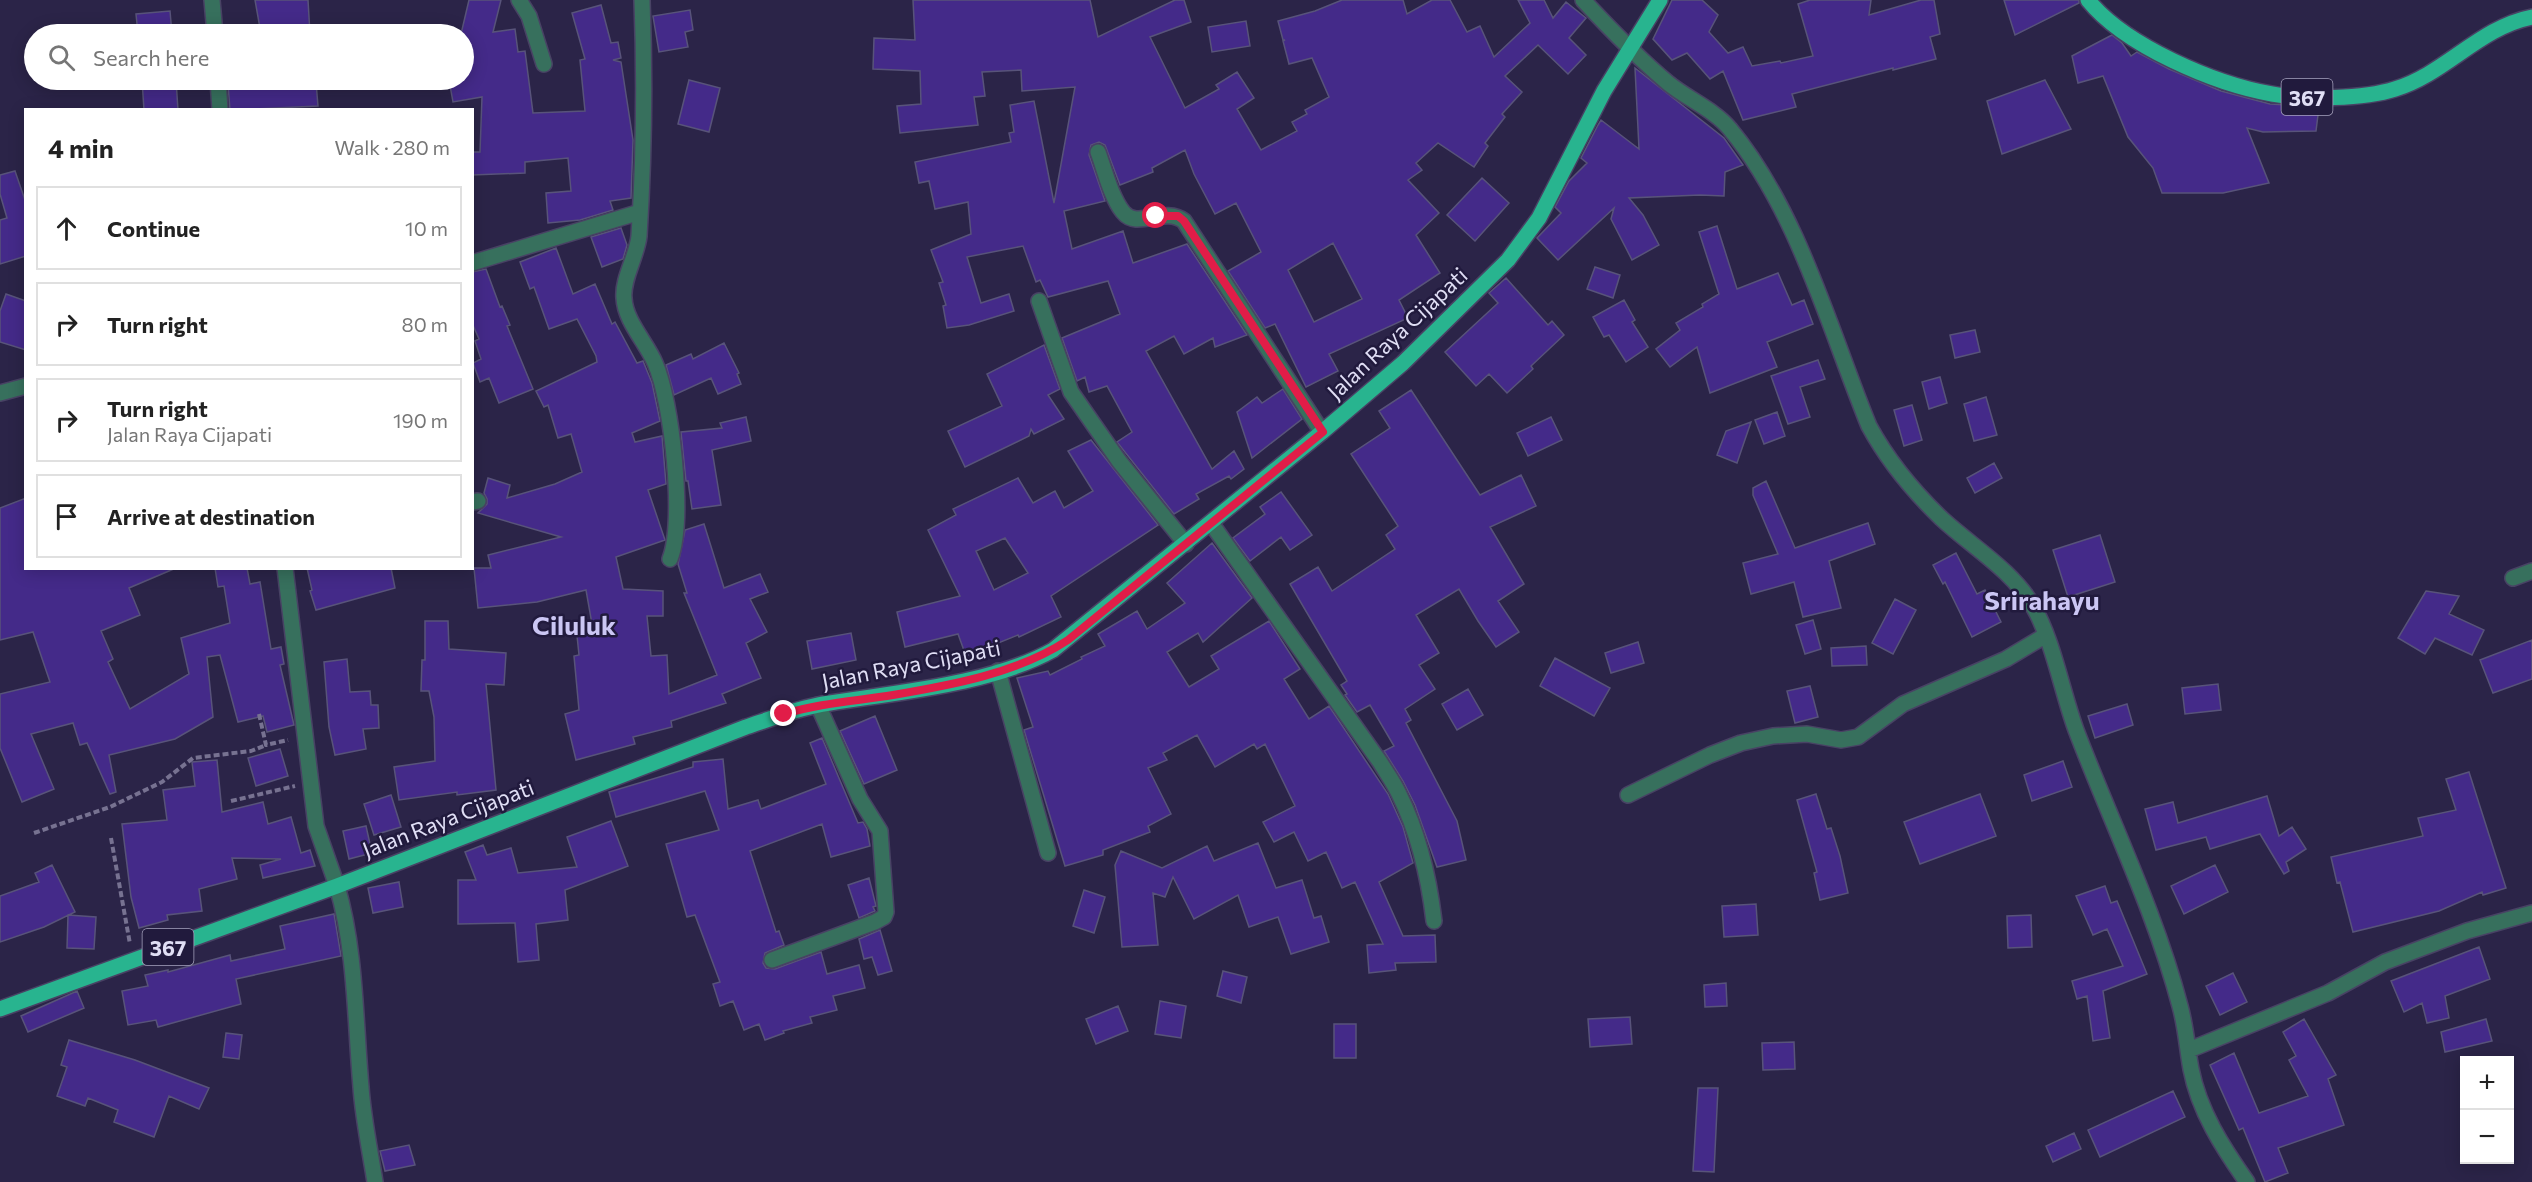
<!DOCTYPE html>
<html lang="en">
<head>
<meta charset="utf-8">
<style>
  :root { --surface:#fff; --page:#f2f2f2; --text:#222; --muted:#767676; --line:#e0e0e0 }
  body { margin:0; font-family:Commissioner,sans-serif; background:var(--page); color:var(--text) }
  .controls { position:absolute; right:18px; bottom:18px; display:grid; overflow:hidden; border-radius:0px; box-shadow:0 3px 15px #0003 }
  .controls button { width:54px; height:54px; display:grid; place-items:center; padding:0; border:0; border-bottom:2px solid var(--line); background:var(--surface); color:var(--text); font:30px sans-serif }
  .stop { position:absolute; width:18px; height:18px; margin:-14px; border:4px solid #e11d48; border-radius:50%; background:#fff }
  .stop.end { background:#e11d48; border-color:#fff; box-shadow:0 2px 6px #0008 }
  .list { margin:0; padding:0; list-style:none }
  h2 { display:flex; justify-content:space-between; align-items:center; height:78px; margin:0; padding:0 24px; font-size:26px }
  h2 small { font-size:20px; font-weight:400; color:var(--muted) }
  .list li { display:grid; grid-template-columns:39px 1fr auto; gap:18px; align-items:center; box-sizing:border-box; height:84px; margin:0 12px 12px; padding:0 12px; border:2px solid var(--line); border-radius:0px }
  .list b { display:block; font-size:22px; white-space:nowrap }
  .list p { margin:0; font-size:20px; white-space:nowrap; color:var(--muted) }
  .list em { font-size:20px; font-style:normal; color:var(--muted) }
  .icon { flex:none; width:33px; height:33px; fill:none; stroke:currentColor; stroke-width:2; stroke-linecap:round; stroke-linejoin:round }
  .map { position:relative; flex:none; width:2532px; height:1182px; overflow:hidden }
  .search { position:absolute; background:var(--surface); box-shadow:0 3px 15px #0003; left:24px; top:24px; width:450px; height:66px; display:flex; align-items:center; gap:15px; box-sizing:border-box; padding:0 21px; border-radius:33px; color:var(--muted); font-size:22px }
  .panel { position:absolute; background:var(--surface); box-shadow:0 3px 15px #0003; left:24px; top:108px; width:450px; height:462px; border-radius:0px }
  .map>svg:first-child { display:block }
</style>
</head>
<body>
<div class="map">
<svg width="2532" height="1182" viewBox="0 0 2532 1182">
  <rect width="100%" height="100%" fill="#2b2448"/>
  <path fill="#442a89" stroke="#58537a" stroke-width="1.5" fill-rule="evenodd" d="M255,0H308L310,34H261Z
    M469,0H501L493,32L515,29L518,52L525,51L533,113L585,111L580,60L585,59L572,13L601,5L611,43L618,42L621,58L613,60L621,62L633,140L631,198L610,201L613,210L580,220L548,223L546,193L571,191L568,158L525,162V173L472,175V152H480L482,97L453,102L449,80H464V34H461Z
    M913,0H1090L1098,37L1175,0H1184L1191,22L1150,37L1185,108L1219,89L1216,85L1237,72L1254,98L1237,109L1261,150L1297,131L1292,122L1307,114L1305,110L1329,97L1312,58L1289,64L1283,41L1285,40H1283L1278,21L1315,11L1342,0H1403L1407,14L1432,0H1450L1467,32L1480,26L1494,57L1530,23L1518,0H1544L1553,18L1566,2L1586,18L1569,38L1586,55L1568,74L1538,45L1505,76L1522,92L1502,114L1505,117L1485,143L1488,146L1474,167L1438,143L1416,163L1422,170L1408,180L1439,213L1416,235L1440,273L1399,300L1408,318L1329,354L1338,371L1306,387L1275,324L1265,328L1228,271L1261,252L1236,203L1215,214L1194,174L1185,150L1152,168L1153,172L1120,185L1105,145L1099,142L1091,145L1089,155L1105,201L1064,211L1072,249L1123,231L1133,263L1187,244L1247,335L1215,347L1213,338L1184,354L1174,336L1146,351L1212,469L1234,451L1244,469L1231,479L1229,476L1196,494L1199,499L1174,514L1117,442L1132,432L1107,386L1089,392L1085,377L1077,381L1062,338L1120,314L1108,281L1048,297L1040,280L1036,282L1023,246L967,257L981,303L1009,294L1014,311L969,325L947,328L943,306L946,305L939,283L943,282L931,250L971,234L968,202L935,209L929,181L919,183L915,162L1011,142L1009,133L1014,132L1010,105L1034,101L1054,203L1075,87L1022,91L1021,70L982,72L985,96L974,97L978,125L900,133L897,106L921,104L920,71L873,69L874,38L915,40ZM1333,243L1362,299L1314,322L1288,270Z
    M1672,0H1702L1718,15L1709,32L1728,53L1743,47L1752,66L1780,61L1781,63L1813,56L1798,4L1810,0H1871L1869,15L1921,0H1934L1940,34L1930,37L1936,59L1893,70V68L1792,94L1796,107L1743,120L1723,71L1710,79L1687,53L1672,60L1653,39Z
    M2004,0H2079V3L2015,35Z
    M690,10L693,30L685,32L688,47L659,52L653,16Z
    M170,11L172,34H138L136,14Z
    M1246,21L1250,46L1212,52L1208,27Z
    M2112,35L2122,43L2131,56L2137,52L2169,69L2221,91L2270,104L2319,107L2316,131L2263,132L2247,128L2269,183L2223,193H2162L2153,168L2128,137L2103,76L2078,83L2072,56Z
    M1635,68L1724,138L1743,165L1725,172L1724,196L1700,195L1629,198L1643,215L1659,245L1632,260L1611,219L1614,208L1558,260L1537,238L1561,213L1555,207L1569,181L1587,163L1581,158L1598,125L1601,120L1639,149Z
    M142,80H176L178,110H144Z
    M689,80L720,88L709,132L678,124Z
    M2045,80L2071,129L2002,154L1987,101Z
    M261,81V85L316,82L318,106L230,110L228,84Z
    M15,171L26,203V256L0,264V220L7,218L0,194V175Z
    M1482,178L1509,203L1475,241L1447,215Z
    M1717,226L1737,289L1778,273L1792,305L1804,300L1813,324L1767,342L1777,367L1710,393L1697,347L1670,367L1656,349L1680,330L1676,323L1703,307L1702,304L1719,294L1699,232Z
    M621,228L627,245L623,259L602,267L591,237Z
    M556,248L573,294L595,284L612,324L615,322L637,363L643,361L652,383L660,421L632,433L635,442L662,436L666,484L648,490L665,540L616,557L623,589L663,591V616H647L651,656L667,655L669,694L717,675L684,593H687L678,564L685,530L704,524L724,588L760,574L768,592L750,599L767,632L746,643L761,678L722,694L726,703L671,721L672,727L633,737L635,744L576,760L565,714L579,710L574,656L579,655L576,626L592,624L586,590L537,602L478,608L474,568H491L488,555L561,537L478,513L487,504V499L484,493L488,478L510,485L507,498L555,484L582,472L571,434L558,438L548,405L544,407L536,391L597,362L596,356L577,319L549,329L534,287L530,289L520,262Z
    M1595,267L1620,275L1613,298L1587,289Z
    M486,269L500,307L502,306L510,325L507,326L533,389L499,403L489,378L480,382L473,363L481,359L475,341L479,339L472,323V272Z
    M1506,278L1548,325L1552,321L1564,335L1531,366L1533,369L1507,393L1489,374L1476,386L1445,352L1498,303L1489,293Z
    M6,294L26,301V350L0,342V311Z
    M1624,300L1635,320L1632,322L1648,347L1626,362L1609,335L1604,337L1593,317Z
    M1975,330L1980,352L1955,358L1950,335Z
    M724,343L739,373L737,374L741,384L718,394L711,378L674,395L666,365L691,354L693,359Z
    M1044,345L1060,389L1048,395L1064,419L1034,434L1031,429L1029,436L965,467L948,431L1002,406L987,374Z
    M1818,360L1825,379L1800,387L1810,417L1788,424L1771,376Z
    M1940,377L1947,403L1929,409L1922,382Z
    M1283,389L1302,419L1252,458L1237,412L1257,397L1262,403Z
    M1411,390L1480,495L1521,475L1536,506L1490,527L1524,584L1498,601L1519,632L1496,647L1478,621L1459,589L1416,615L1439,653L1419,665L1435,689L1405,709L1411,720L1406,723L1457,821L1466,860L1437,867L1415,805L1403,781L1384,751L1394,746L1370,705L1357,712L1345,695L1347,694L1341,685L1347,681L1290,584L1318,567L1332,591L1395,549L1386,535L1398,526L1351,454L1390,428L1379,411Z
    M1986,397L1997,435L1974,441L1964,404Z
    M1912,405L1922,440L1904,446L1894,410Z
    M1777,412L1785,436L1764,444L1755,420Z
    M746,417L751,441L712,450L721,505L692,509L688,481H686L681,432L722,428L720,423Z
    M1551,417L1562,440L1528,456L1517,433Z
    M1751,422L1737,463L1717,455L1726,431Z
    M1091,440L1158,525L1051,596L1061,617L1019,637L1018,635L966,656L958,634L905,647L897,612L960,596L928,530L956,515L953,509L1018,478L1033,503L1055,491L1064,508L1093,491L1068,451ZM1005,538L1028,573L994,590L976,551Z
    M1994,463L2002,478L1975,493L1967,478Z
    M1766,481L1795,548L1868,523L1875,544L1829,561L1841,608L1803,617L1794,582L1751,594L1743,563L1778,554L1753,495V488Z
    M1281,492L1312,535L1290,550L1281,537L1250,561L1233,538L1265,514L1260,507Z
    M26,498V568H176L129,588L140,615L101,631L113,659L108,662L130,709L189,674L181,638L230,623L224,586L218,587L215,568H247L250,584L260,582L271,649L281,647L284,664L280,665L294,725L267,732L263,716L238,722L220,655L207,657L213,717L175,739L109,755L116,792L110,794L87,743L80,745L73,723L31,734L54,789L22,802L0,748V694L50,682L33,632L0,640V508Z
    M2100,535L2115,582L2068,597L2053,550Z
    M1212,543L1252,598L1203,642L1198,633L1167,652L1189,687L1219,669L1211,656L1269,621L1300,669L1284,679L1309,719L1329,706L1388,794L1403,827L1413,863L1379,882L1403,936L1435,935L1436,962L1395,963L1396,970L1369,973L1367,945L1383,944L1355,882L1342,888L1326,852L1308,861L1294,832L1274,842L1263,822L1295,806L1265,744L1257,749L1254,744L1215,767L1197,735L1163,753L1167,760L1148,768L1171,814L1148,826L1150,832L1103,850V855L1065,866L1024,730L1033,727L1017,678L1048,671L1050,675L1082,659L1081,657L1105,646L1098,634L1137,611L1147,629L1185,603L1167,583Z
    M1956,553L1977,594L1985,590L2001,622L1972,637L1945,582L1943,584L1933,565Z
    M307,568H391L395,588L316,610L310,591L312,590Z
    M2426,591L2459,596L2449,614L2484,630L2472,655L2435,638L2425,654L2398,638Z
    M1895,599L1916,610L1893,654L1872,643Z
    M1813,620L1821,649L1805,654L1796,625Z
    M425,621H448L449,649L506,653L504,685L486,684L496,790L457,795V792L399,800L394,767L435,761L434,717L429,691H421L422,660H425Z
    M851,633L856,660L812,669L807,641Z
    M2532,640V679L2493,693L2480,660Z
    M1638,642L1644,663L1611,673L1605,653Z
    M1866,646L1867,665L1832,666L1831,648Z
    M1555,658L1610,688L1594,716L1540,686Z
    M347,659L350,692L370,691L371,705H378L379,728L363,729L366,749L335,755L329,727L324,662Z
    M2218,684L2221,710L2185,714L2182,688Z
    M1810,686L1818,717L1795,723L1787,691Z
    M1468,689L1483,715L1457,730L1442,704Z
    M2127,704L2133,725L2095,738L2088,716Z
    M875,716L897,770L864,784L840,731Z
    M822,738L858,823L863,822L867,829L870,846L831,857L822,824L750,851L776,932L779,931L784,945L765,953L763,963L766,968L775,969L821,952L827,974L859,965L865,988L833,996L837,1010L810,1017L812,1023L783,1031L784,1033L765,1040L759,1024L744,1030L733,1001L720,1006L713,984L720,982L695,915L687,917L666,844L719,830L705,791L616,817L609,792L693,767V762L723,759L728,809L758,800L761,809L826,784L810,743Z
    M280,749L288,776L256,786L248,758Z
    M217,760L222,812L263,802L268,824L291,817L301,853L310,850L315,866L263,878L260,865L281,859L232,858L237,879L199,889L202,911L167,915L168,920L139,928L131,897L122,824L167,820L163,790L195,786L192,762Z
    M2063,761L2072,787L2032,801L2024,775Z
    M2469,772L2506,888L2483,895L2482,892L2439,911L2353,932L2340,882L2337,883L2331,857L2423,836L2418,818L2456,810L2446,779Z
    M1816,794L1827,829L1831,828L1840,856L1848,893L1820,900L1814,873L1817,872L1797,800Z
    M1980,794L1996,836L1920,864L1904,822Z
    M391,795L401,827L374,835L364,804Z
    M2267,796L2279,836L2292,827L2306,849L2286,862L2289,871L2284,874L2260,834L2210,849L2206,837L2156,850L2145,809L2173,802L2178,823Z
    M611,821L628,866L565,890L568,920L536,924L539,960L518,962L515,923L458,924V880H476L465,852L483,845L487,855L511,848L518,873L577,867L567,837Z
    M366,826L372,853L349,859L343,831Z
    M1258,843L1276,888L1302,880L1314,918L1321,916L1329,942L1291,954L1278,917L1249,927L1238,895L1194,919L1173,877L1165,897L1153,893L1158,945L1122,947L1115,865L1121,851L1162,868L1207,846L1214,861Z
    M52,865L75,912L44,927L0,942V896L39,882L35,873Z
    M2215,865L2228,892L2184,914L2171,886Z
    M869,878L876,906L873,907L875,911L859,918L848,885Z
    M399,882L403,907L373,913L368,888Z
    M2105,886L2111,903L2117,901L2147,974L2103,991L2110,1038L2093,1041L2087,996L2077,999L2072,981L2123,966L2107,929L2093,935L2076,896Z
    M1084,890L1105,897L1094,933L1073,926Z
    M1756,904L1758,935L1724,937L1722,906Z
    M334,914L341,956L236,979L241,1004L158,1027L156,1020L128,1025L122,991L148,986L145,975L168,970V972L230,955L231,961L285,949L280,926Z
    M68,915L96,917L94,949L67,948Z
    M2031,915L2032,947L2008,948L2007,916Z
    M880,930L892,971L878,975L872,957L864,959L859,939Z
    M2479,947L2490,979L2445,996L2449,1018L2427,1023L2422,1003L2404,1012L2391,981Z
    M1223,971L1247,977L1241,1003L1217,996Z
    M2233,973L2247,1002L2220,1015L2206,986Z
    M1726,983L1727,1006L1705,1007L1704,985Z
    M77,991L84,1008L28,1032L21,1016Z
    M1160,1001L1186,1006L1181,1038L1155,1034Z
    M1118,1006L1128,1031L1096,1044L1086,1019Z
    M1630,1017L1632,1044L1590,1047L1588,1019Z
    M2304,1019L2336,1075L2328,1079L2344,1125L2278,1148L2288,1173L2265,1182L2243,1128L2239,1130L2210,1065L2234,1053L2259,1113L2308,1096L2289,1060L2296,1056L2283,1032Z
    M2486,1019L2492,1041L2445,1052L2441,1032Z
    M1334,1024H1356V1058H1334Z
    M226,1033L242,1035L239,1059L223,1057Z
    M69,1040L135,1060L209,1088L199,1109L169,1096L154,1137L114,1122L118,1110L88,1098L85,1106L57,1096L67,1067L61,1065Z
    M1794,1042L1795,1069L1763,1070L1762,1043Z
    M1698,1088H1718L1714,1172L1693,1171Z
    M2173,1091L2185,1117L2100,1157L2088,1130Z
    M2074,1133L2081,1149L2053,1162L2046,1146Z
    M409,1145L415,1165L385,1171L380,1151Z"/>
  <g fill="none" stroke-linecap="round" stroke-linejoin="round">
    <defs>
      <path id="minor" d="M519,0L529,16L544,64
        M642,0C645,79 644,157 639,236C637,256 622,279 624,298C625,321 646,342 655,363C672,401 685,521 670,559
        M1583,0C1610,29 1637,57 1668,83C1686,98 1716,111 1730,129C1798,211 1829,328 1869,426C1888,461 1912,490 1941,518C1971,546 2012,570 2033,606C2053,640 2062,692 2076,730C2111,822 2155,911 2180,1006C2186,1027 2187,1048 2191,1069C2199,1111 2223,1148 2247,1182
        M1098,152C1105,171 1111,197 1123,212C1137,230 1164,206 1184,221L1322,432
        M472,263L640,212
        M1039,301L1071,392L1119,461L1186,544
        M0,393L26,386
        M472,502L478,501
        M1211,523L1380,762C1386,772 1394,783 1399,794C1418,832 1429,879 1434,921
        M2513,578L2532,571
        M998,671L1048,853
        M1628,795L1710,755L1741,743L1773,736L1807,734L1841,740L1858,737L1903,704L2006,659L2046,635
        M337,886C356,951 355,1020 361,1087C363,1118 370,1150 375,1182
        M772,960L875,922L884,917L886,912L880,831L860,799L818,705
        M2189,1050L2328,993L2385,962L2467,931L2532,913"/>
      <path id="tertiary" d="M212,0L215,34
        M218,80L220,110
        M285,568L316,826L337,886"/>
      <path id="primary" d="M2088,0C2125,46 2215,84 2272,94C2305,100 2364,99 2395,89C2445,74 2480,27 2532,17
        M0,1009L337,886L746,727C773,718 801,707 830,703C899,692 992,684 1053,650L1322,432L1403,363L1508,260L1539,218L1604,91L1660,0"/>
    </defs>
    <use href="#minor" stroke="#484264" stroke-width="18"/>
    <use href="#tertiary" stroke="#484264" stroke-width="18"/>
    <use href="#primary" stroke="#484264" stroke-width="18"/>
    <path stroke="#777291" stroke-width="4" stroke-dasharray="6 3" stroke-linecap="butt" d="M259,714L266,745L288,740
      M231,801L295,786
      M34,833L110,807L162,782L193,758L251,751L266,745
      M111,838L130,944"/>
    <use href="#minor" stroke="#37705d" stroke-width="15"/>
    <use href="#tertiary" stroke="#37705d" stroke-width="15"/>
    <use href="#primary" stroke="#28b48f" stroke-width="15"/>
  </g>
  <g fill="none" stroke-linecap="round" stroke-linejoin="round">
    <path stroke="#e11d48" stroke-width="8" d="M784,714C820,703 856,701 893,695C952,685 1018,673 1068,640L1323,432L1184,221L1178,216H1156"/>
  </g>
  <g text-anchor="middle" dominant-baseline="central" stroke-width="5" stroke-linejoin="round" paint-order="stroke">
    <g fill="#211a3d" stroke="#a7a3be" stroke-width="1.5">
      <rect x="2281.5" y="79" width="51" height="36" rx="4.5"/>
      <rect x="142.5" y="929" width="51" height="36" rx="4.5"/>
    </g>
    <g font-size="21" font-weight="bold" fill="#e0def5">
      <text x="2307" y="97">367</text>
      <text x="168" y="947">367</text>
    </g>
    <g font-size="22" fill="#e0def5" stroke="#211a3d">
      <text transform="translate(1397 333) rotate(-43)">Jalan Raya Cijapati</text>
      <text transform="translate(911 664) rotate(-11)">Jalan Raya Cijapati</text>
      <text transform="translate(448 818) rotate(-21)">Jalan Raya Cijapati</text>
    </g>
    <g font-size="26" font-weight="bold" fill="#cbc6f4" stroke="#211a3d">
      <text x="2042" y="599">Srirahayu</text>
      <text x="574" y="624">Ciluluk</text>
    </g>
  </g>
</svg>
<div class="controls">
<button>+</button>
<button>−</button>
</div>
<div class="stop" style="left:1156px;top:216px"></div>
<div class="stop end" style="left:784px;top:714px"></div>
<div class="search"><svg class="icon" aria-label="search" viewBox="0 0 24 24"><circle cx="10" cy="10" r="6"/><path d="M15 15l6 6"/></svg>Search here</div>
<section class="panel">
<h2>4 min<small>Walk · 280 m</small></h2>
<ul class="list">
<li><svg class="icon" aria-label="ahead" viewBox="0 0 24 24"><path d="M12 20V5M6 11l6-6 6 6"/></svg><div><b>Continue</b></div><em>10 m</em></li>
<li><svg class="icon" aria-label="right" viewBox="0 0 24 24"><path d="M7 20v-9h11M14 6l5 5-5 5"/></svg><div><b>Turn right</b></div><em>80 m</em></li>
<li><svg class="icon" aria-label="right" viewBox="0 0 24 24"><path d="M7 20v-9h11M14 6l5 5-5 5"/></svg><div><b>Turn right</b><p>Jalan Raya Cijapati</p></div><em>190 m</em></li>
<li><svg class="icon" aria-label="arrive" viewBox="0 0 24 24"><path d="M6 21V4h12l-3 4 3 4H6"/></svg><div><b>Arrive at destination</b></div></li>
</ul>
</section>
</div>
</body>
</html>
